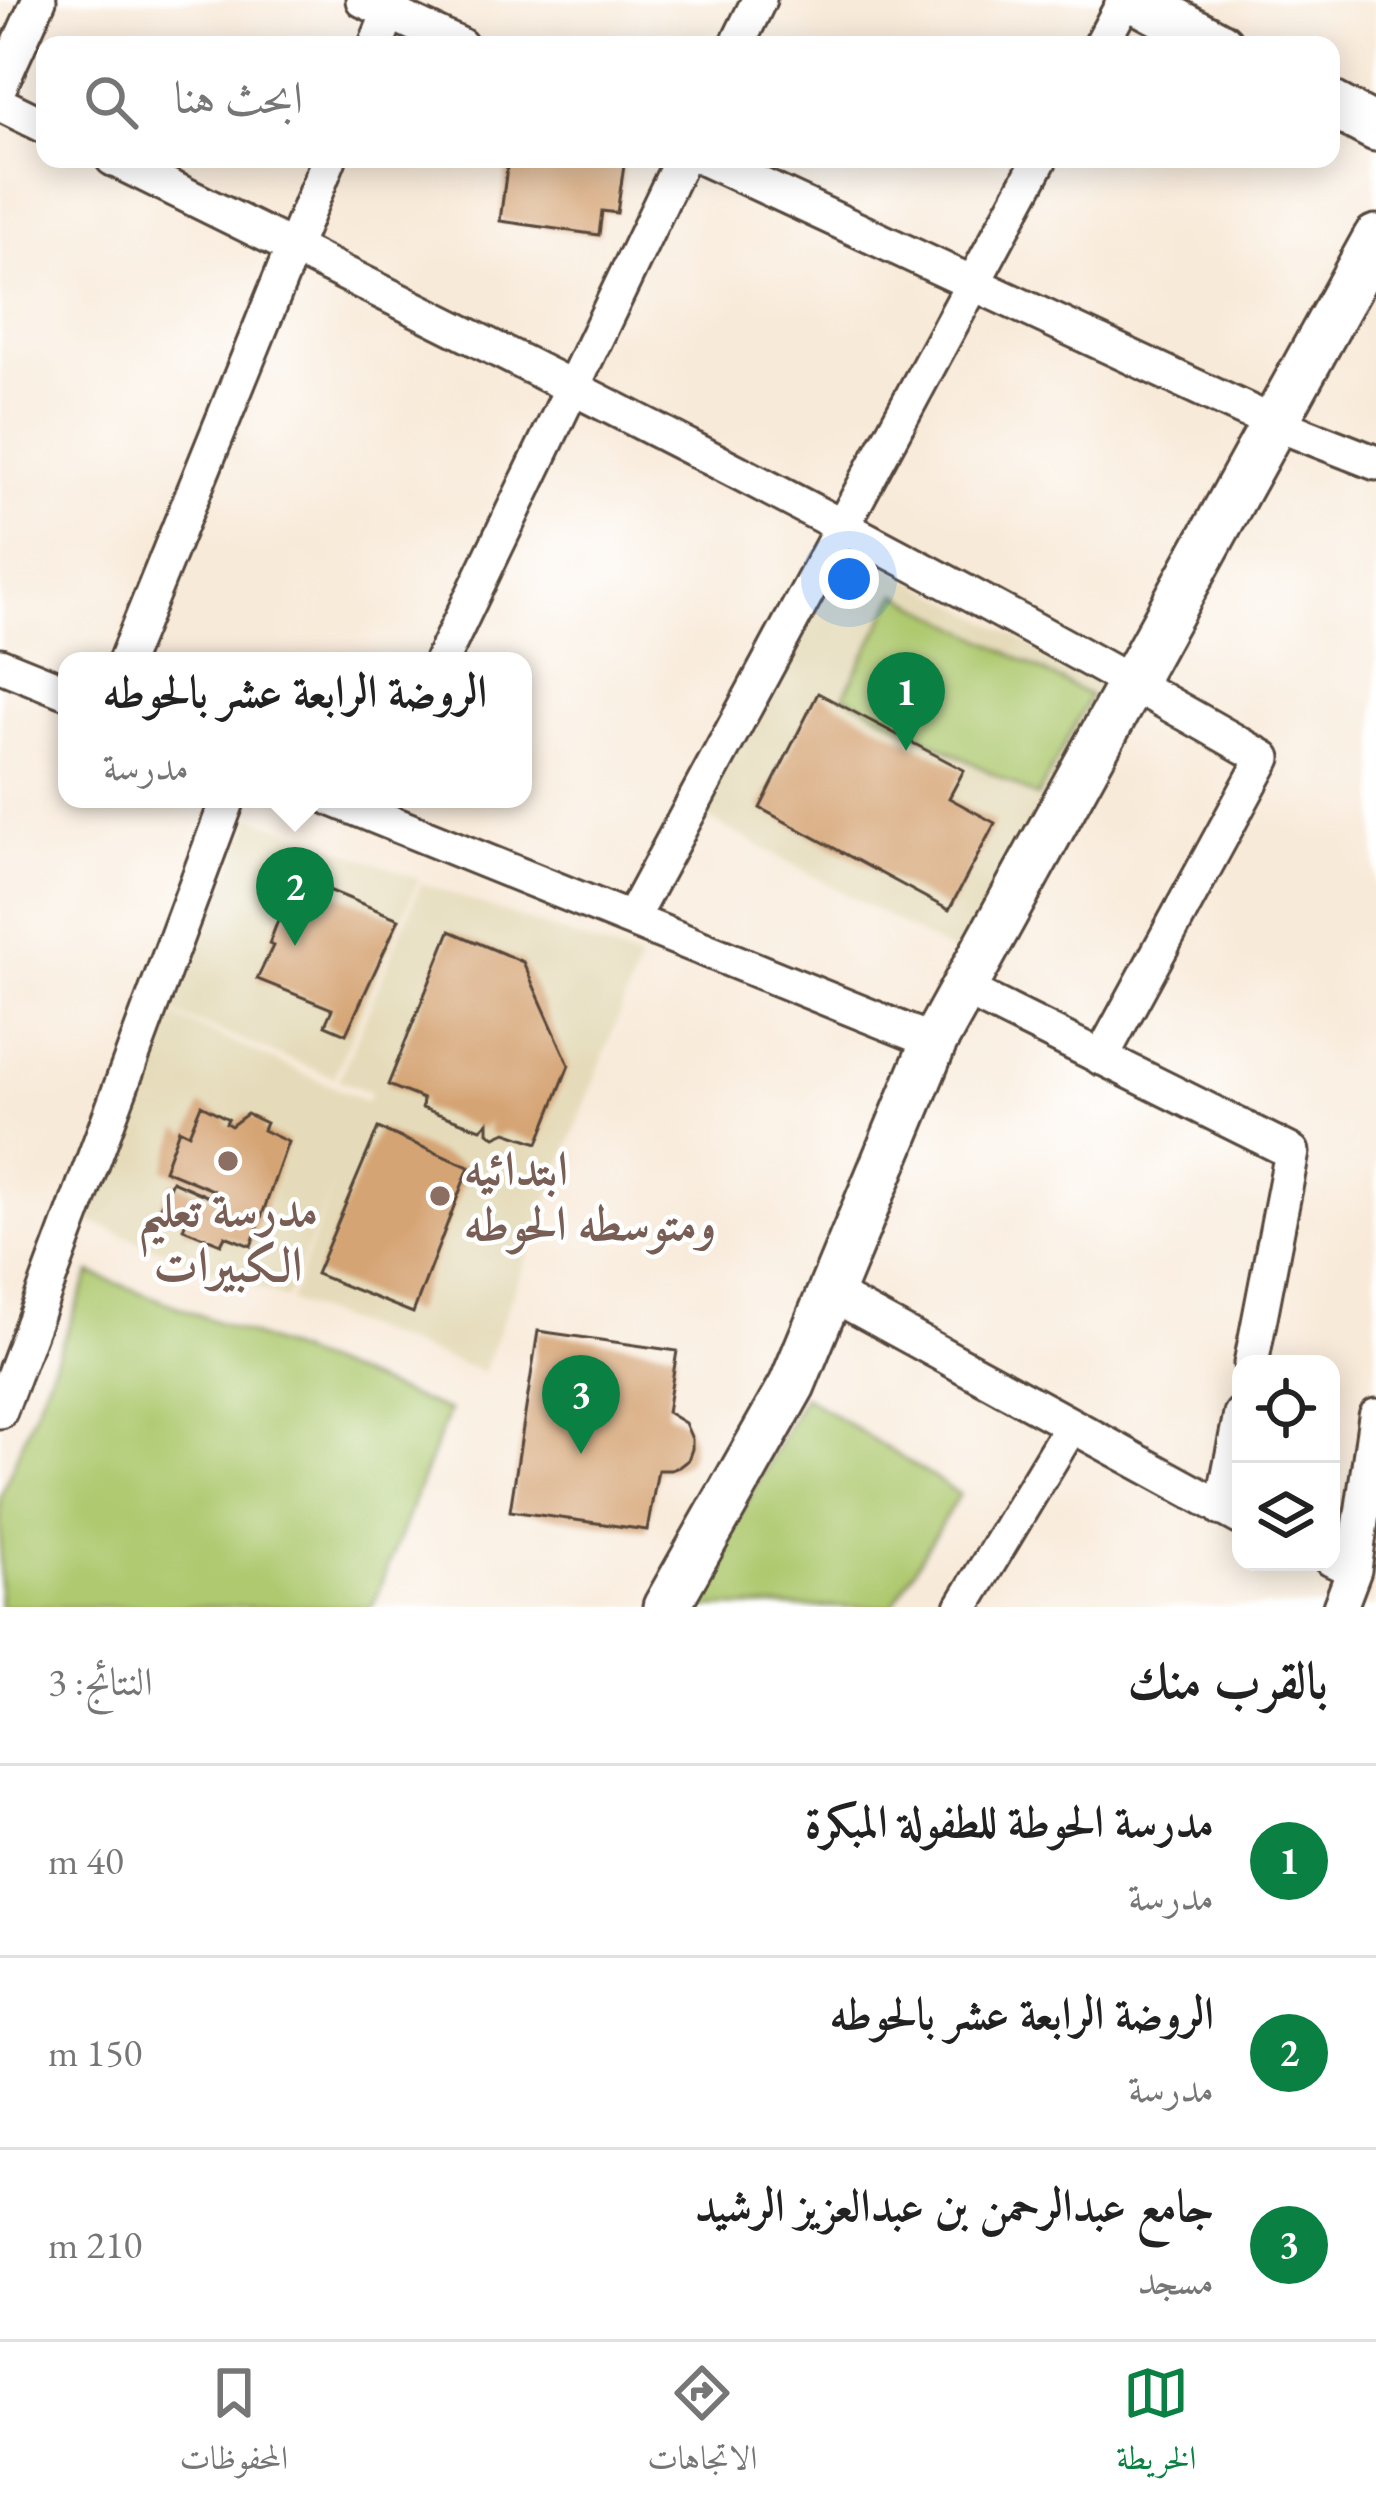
<!DOCTYPE html>
<html lang="ar">
<head>
<meta charset="utf-8">
<style>
  :root { --surface:#fff; --page:#f6f6f6; --text:#222; --muted:#767676; --line:#e0e0e0; --accent:#0b8043 }
  body { margin:0; font-family:"EB Garamond",Amiri,serif; background:var(--page); color:var(--text); direction:rtl }
  .controls { position:absolute; right:36px; bottom:36px; display:grid; overflow:hidden; border-radius:24px; box-shadow:0 6px 30px #0003 }
  .controls button { width:108px; height:108px; display:grid; place-items:center; padding:0; border:0; border-bottom:3px solid var(--line); background:var(--surface); color:var(--text); font:60px sans-serif }
  .you { position:absolute; left:849px; top:579px; width:42px; height:42px; margin:-30px; border:9px solid #fff; border-radius:50%; background:#1a73e8; box-shadow:0 0 0 18px #1a73e833 }
  .badge { display:grid; place-items:center; width:78px; height:78px; border-radius:50%; background:var(--accent); color:#fff; font-size:39px; font-weight:700 }
  .pin { position:absolute; translate:-50% -99px; filter:drop-shadow(0 3px 6px #0008) }
  .pin::after { content:''; position:absolute; top:63px; width:42px; height:36px; background:inherit; clip-path:polygon(0 0,100% 0,50% 100%) }
  .popup { position:absolute; left:58px; top:652px; width:474px; height:156px; box-sizing:border-box; display:grid; place-content:center; border-radius:24px; background:var(--surface); filter:drop-shadow(0 3px 9px #0005); font-size:39px; white-space:nowrap; color:var(--muted) }
  .popup b { font-size:45px; color:var(--text) }
  .popup::after { content:''; position:absolute; left:50%; top:100%; margin-left:-24px; border:24px solid transparent; border-top-color:var(--surface) }
  .list { margin:0; padding:0; list-style:none }
  h2 { display:flex; justify-content:space-between; align-items:center; height:156px; margin:0; padding:0 48px; font-size:51px }
  h2 small { font-size:39px; font-weight:400; color:var(--muted) }
  .list li { display:grid; grid-template-columns:78px 1fr auto; gap:36px; align-items:center; box-sizing:border-box; height:192px; padding:0 48px; border-top:3px solid var(--line) }
  .list b { display:block; font-size:45px; white-space:nowrap }
  .list p { margin:0; font-size:39px; white-space:nowrap; color:var(--muted) }
  .list em { font-size:39px; font-style:normal; color:var(--muted) }
  .icon { flex:none; width:66px; height:66px; fill:none; stroke:currentColor; stroke-width:2; stroke-linecap:round; stroke-linejoin:round }
  .map { position:relative; flex:none; width:1376px; height:1607px; overflow:hidden; direction:ltr }
  .search { position:absolute; background:var(--surface); box-shadow:0 6px 30px #0003; left:36px; right:36px; top:36px; height:132px; display:flex; align-items:center; gap:30px; box-sizing:border-box; padding:0 42px; border-radius:24px; color:var(--muted); font-size:45px }
  .sheet { height:732px; background:var(--surface) }
  nav { display:flex; justify-content:space-around; align-items:center; box-sizing:border-box; height:168px; border-top:3px solid var(--line); background:var(--surface); font-size:33px; color:var(--muted) }
  nav a { display:grid; justify-items:center; gap:6px }
  nav .on { color:var(--accent) }
  .map>svg:first-child { display:block }
</style>
</head>
<body>
<div class="map">
<svg width="1376" height="1607" viewBox="0 0 1376 1607">
  <rect width="100%" height="100%" fill="#fff"/>
  <filter id="ink" filterUnits="userSpaceOnUse"><feTurbulence type="fractalNoise" baseFrequency=".00833" numOctaves="2"/><feDisplacementMap in="SourceGraphic" scale="24" xChannelSelector="R" yChannelSelector="G"/><feConvolveMatrix kernelMatrix="1 2 1 2 8 2 1 2 1" color-interpolation-filters="sRGB"/></filter>
  <filter id="wash" filterUnits="userSpaceOnUse"><feTurbulence type="fractalNoise" baseFrequency=".004" numOctaves="4" result="noise"/><feDisplacementMap in="SourceGraphic" scale="48" xChannelSelector="R" yChannelSelector="G"/><feGaussianBlur stdDeviation="2.7" result="paint"/><feColorMatrix in="noise" values="0 0 0 0 0 0 0 0 0 0 0 0 0 0 0 0 0 1.4 0 .05"/><feComposite in="paint" operator="in"/></filter>
  <g filter="url(#wash)">
    <rect width="100%" height="100%" fill="#f8ead9"/>
    <path fill="#e5dbba" d="M847,544L1113,690L968,961L697,812Z
      M252,817L419,879L334,1077L172,1013Z
      M421,883L640,960L483,1372L290,1301L335,1181L286,1299L88,1221L174,1016L367,1102L370,1092L339,1080Z"/>
    <path fill="#aec96f" stroke="#747a46" stroke-width="3" d="M897,594L1090,696L1037,797L844,695Z
      M90,1273L449,1411L372,1607H0V1497Z
      M804,1396L959,1494L892,1607H690Z"/>
    <g id="blocks">
      <path fill="#d5a475" d="M508,159H613V164L624,165L617,213L602,211L599,235L500,221Z
        M818,693L964,770L949,798L995,823L949,910L760,808Z
        M302,879L399,919L346,1034L325,1025L332,1009L257,979L273,946L269,944L280,915L288,919Z
        M450,931L523,962L569,1065L538,1143L506,1132L495,1137L488,1132V1122L481,1129L422,1108L423,1099L388,1085Z
        M201,1105L228,1119L226,1123L231,1126L247,1114L266,1123L263,1130L288,1142L251,1246L225,1236L221,1244L183,1229L186,1221L159,1209L172,1181L209,1197L213,1190L164,1170L179,1129L189,1134Z
        M378,1128L469,1167L413,1313L316,1274Z
        M538,1331L677,1351L667,1412L685,1423L692,1439V1449L688,1460L679,1467L671,1470H658L647,1530L510,1511Z"/>
    </g>
  </g>
  <g filter="url(#ink)">
    <use href="#blocks" fill-opacity="0" stroke="#57473a" stroke-width="3"/>
    <g fill="none" stroke-linecap="round" stroke-linejoin="round">
      <defs>
        <path id="street" d="M363,0L460,45
          M376,45L394,0
          M737,45L759,0
          M1101,45L1125,0
          M0,86L39,0
          M0,104L45,126
          M113,159C501,350 889,542 1264,758L1101,1058
          M705,159L1274,423L1376,463
          M125,661L329,159
          M441,661L682,159
          M0,665L67,692
          M332,799L934,1042
          M631,919L1040,159
          M964,989L1292,1152L1251,1364
          M830,1293L1241,1518
          M0,1411L228,799
          M1222,1509L1241,1414
          M1331,1559L1354,1570L1340,1607
          M1354,1570L1376,1416
          M962,1607L1071,1426"/>
        <path id="secondary" d="M1136,0L1220,45
          M1331,104L1376,128
          M666,1607L792,1385L934,1042L1376,238"/>
      </defs>
      <use href="#street" stroke="#57473a" stroke-width="39"/>
      <use href="#secondary" stroke="#57473a" stroke-width="51"/>
      <use href="#street" stroke="#fff" stroke-width="33"/>
      <use href="#secondary" stroke="#fff" stroke-width="45"/>
    </g>
  </g>
  <g fill="#8d6e63" stroke="#fff" stroke-width="4.5">
    <circle cx="228" cy="1161" r="12"/>
    <circle cx="440" cy="1196" r="12"/>
  </g>
  <g text-anchor="middle" dominant-baseline="central" stroke-width="9" stroke-linejoin="round" paint-order="stroke">
    <g font-size="48" font-weight="bold" fill="#785e54" stroke="#fff" text-anchor="start">
      <text x="464" y="1168">ابتدائيه<tspan x="464" dy="55">ومتوسطه الحوطه</tspan></text>
      <text x="228" y="1209" text-anchor="middle">مدرسة تعليم<tspan x="228" dy="55">الكبيرات</tspan></text>
    </g>
  </g>
</svg>
<div class="controls">
<button><svg class="icon" aria-label="locate" viewBox="0 0 24 24"><circle cx="12" cy="12" r="6"/><path d="M12 2v4M12 18v4M2 12h4M18 12h4"/></svg></button>
<button><svg class="icon" aria-label="layers" viewBox="0 0 24 24"><path d="M12 4l9 5-9 5-9-5zM3 14l9 5 9-5"/></svg></button>
</div>
<div class="you"></div>
<div class="pin badge" style="left:906px;top:751px">1</div>
<div class="pin badge" style="left:295px;top:946px">2</div>
<div class="popup"><b>الروضة الرابعة عشر بالحوطه</b>مدرسة</div>
<div class="pin badge" style="left:581px;top:1454px">3</div>
<div class="search"><svg class="icon" aria-label="search" viewBox="0 0 24 24"><circle cx="10" cy="10" r="6"/><path d="M15 15l6 6"/></svg>ابحث هنا</div>
</div>
<section class="sheet">
<h2>بالقرب منك<small>النتائج: 3</small></h2>
<ul class="list">
<li><span class="badge">1</span><div><b>مدرسة الحوطة للطفولة المبكرة</b><p>مدرسة</p></div><em>40 m</em></li>
<li><span class="badge">2</span><div><b>الروضة الرابعة عشر بالحوطه</b><p>مدرسة</p></div><em>150 m</em></li>
<li><span class="badge">3</span><div><b>جامع عبدالرحمن بن عبدالعزيز الرشيد</b><p>مسجد</p></div><em>210 m</em></li>
</ul>
</section>
<nav>
<a class="on"><svg class="icon" aria-label="map" viewBox="0 0 24 24"><path d="M3 6l6-2 6 2 6-2v14l-6 2-6-2-6 2zM9 4v14M15 6v14"/></svg>الخريطة</a>
<a><svg class="icon" aria-label="directions" viewBox="0 0 24 24"><path d="M12 3l9 9-9 9-9-9zM9 14v-3h6M13 9l2 2-2 2"/></svg>الاتجاهات</a>
<a><svg class="icon" aria-label="saved" viewBox="0 0 24 24"><path d="M7 4h10v16l-5-4-5 4z"/></svg>المحفوظات</a>
</nav>
</body>
</html>
